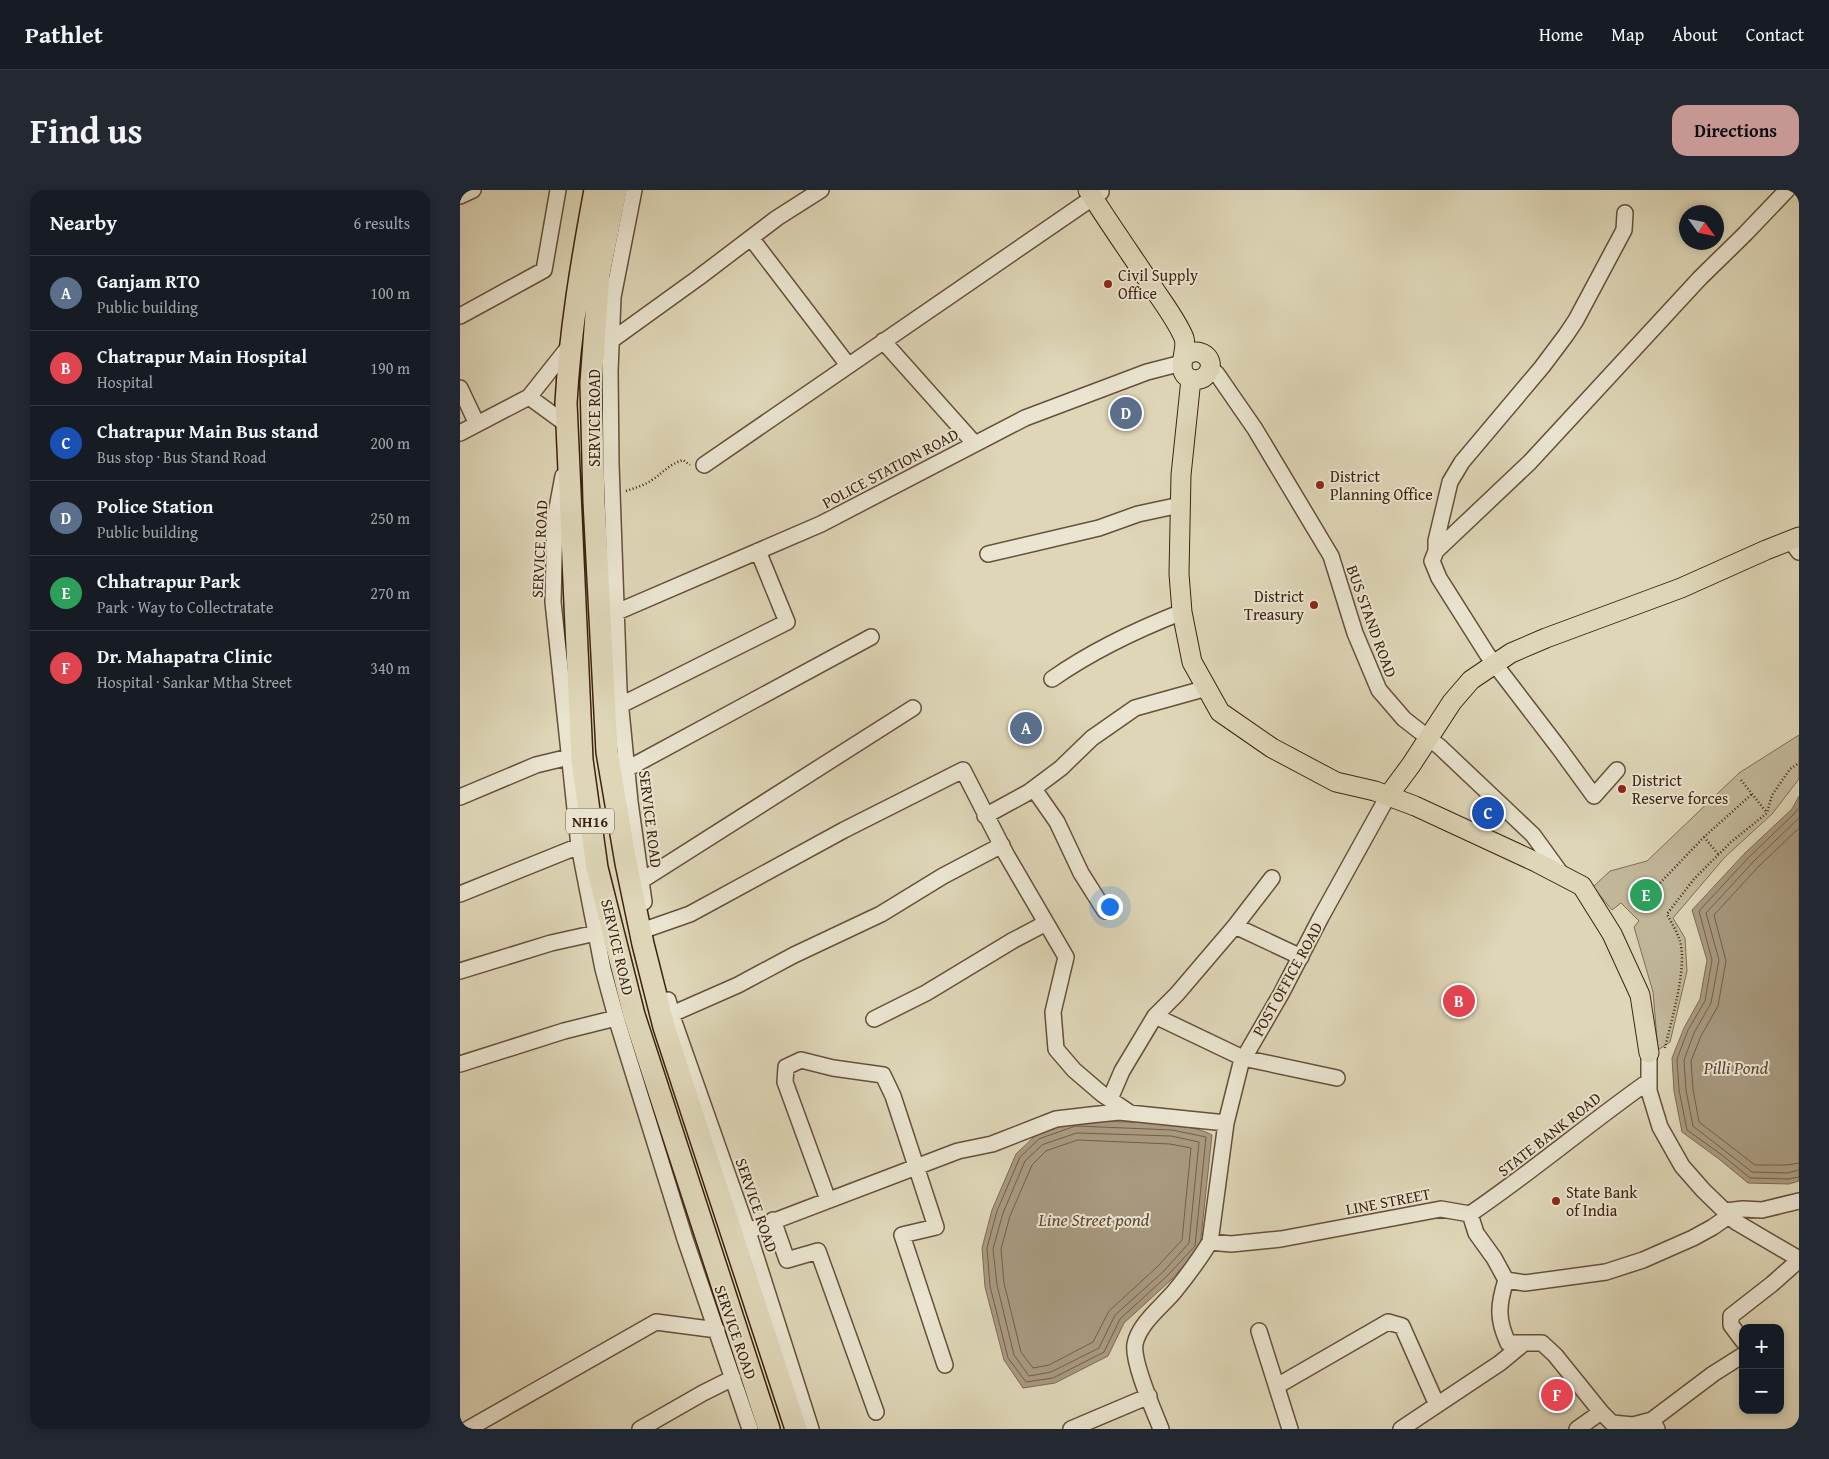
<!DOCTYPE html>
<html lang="en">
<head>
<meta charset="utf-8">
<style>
  :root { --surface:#171b24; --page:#242831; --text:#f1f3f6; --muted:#9ea1a6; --line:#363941; --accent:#c59692 }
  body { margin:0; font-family:"Gentium Book Plus",serif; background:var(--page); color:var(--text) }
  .controls { position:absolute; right:15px; bottom:15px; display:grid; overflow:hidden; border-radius:10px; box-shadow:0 2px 8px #0003 }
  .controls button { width:45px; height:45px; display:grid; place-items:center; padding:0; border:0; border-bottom:1px solid var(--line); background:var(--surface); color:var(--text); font:25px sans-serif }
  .compass { position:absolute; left:1219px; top:15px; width:45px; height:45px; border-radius:50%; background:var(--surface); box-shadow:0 2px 8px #0003; rotate:123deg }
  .you { position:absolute; left:649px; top:716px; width:18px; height:18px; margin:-12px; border:4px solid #fff; border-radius:50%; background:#1a73e8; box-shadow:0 0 0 8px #1a73e833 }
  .badge { display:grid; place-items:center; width:32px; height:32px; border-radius:50%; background:var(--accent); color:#fff; font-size:16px; font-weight:700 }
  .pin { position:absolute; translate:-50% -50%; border:2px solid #fff; box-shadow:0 1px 5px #0006 }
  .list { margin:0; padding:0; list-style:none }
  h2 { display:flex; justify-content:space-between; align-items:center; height:65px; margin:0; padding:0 20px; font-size:21px }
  h2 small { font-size:16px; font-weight:400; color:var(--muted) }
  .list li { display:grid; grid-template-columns:32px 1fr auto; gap:15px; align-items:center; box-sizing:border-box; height:75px; padding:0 20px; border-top:1px solid var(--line) }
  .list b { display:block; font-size:19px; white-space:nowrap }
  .list p { margin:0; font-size:16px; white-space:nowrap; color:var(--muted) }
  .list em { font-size:16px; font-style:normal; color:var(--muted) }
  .map { position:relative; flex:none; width:1339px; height:1239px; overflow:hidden; border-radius:15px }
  header { display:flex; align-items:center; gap:30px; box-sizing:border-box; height:70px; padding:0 25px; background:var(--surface); border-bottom:1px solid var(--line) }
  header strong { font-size:24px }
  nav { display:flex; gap:28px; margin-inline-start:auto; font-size:18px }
  .intro { display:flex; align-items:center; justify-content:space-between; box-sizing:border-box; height:120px; padding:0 30px }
  h1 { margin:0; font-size:35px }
  .button { padding:12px 22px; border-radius:15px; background:var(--accent); color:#111; font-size:18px; font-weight:700 }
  main { display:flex; gap:30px; padding:0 30px }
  aside { flex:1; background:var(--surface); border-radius:15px; box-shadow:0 2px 8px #0003 }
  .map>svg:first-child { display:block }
</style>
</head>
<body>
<header>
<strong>Pathlet</strong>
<nav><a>Home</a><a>Map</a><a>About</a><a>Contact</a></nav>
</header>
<div class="intro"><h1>Find us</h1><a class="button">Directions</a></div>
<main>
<aside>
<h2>Nearby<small>6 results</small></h2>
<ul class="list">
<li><span class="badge" style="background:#5c6f8a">A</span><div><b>Ganjam RTO</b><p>Public building</p></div><em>100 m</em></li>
<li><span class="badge" style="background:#e0444e">B</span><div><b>Chatrapur Main Hospital</b><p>Hospital</p></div><em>190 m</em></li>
<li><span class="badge" style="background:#1a4fb4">C</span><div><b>Chatrapur Main Bus stand</b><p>Bus stop · Bus Stand Road</p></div><em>200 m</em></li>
<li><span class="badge" style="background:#5c6f8a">D</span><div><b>Police Station</b><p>Public building</p></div><em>250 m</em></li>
<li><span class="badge" style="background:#2e9e5b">E</span><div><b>Chhatrapur Park</b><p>Park · Way to Collectratate</p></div><em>270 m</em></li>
<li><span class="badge" style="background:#e0444e">F</span><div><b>Dr. Mahapatra Clinic</b><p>Hospital · Sankar Mtha Street</p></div><em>340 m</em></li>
</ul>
</aside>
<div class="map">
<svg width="1339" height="1239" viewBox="0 0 1339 1239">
  <rect width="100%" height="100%" fill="#ded6b7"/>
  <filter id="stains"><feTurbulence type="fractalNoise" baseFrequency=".004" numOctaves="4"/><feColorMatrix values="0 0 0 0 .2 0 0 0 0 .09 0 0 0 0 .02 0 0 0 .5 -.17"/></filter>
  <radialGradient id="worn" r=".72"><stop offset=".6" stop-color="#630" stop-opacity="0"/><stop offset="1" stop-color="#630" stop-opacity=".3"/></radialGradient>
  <path fill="#c3b89b" stroke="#806e56" d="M1339,545V589L1312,624L1265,667L1213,728L1225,748L1227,781L1210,852L1198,860L1193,802L1174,737L1179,731L1161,713L1152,720L1133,697L1150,681L1187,671L1279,583Z"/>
  <path fill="#a8997f" stroke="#7e6a53" d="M1339,606V991L1329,994L1288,993L1259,969L1222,942L1214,901L1212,868L1224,838L1240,809L1247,770L1232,720L1285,663L1332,619Z
    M615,931C645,932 729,930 752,945L740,1057L711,1090L664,1133L648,1166L595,1193L563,1198L544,1170L525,1097L522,1058L532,1020L556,964L576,945Z"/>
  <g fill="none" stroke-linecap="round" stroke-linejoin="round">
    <path stroke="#735e48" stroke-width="1" d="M1339,617L1335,623L1289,667L1239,721L1252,770L1245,811L1228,840L1217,869L1219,900L1227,940L1262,965L1290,988L1328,989L1339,987
      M1339,628L1294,671L1246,723L1259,770L1251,813L1234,843L1224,870L1226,900L1233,936L1292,982L1327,983L1339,980
      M1339,638L1299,676L1254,725L1266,771L1258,816L1241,846L1231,871L1233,899L1239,932L1295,975H1327L1339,973
      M616,936L712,940L746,947L735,1056L707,1086L660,1129L644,1162L593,1188L566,1192L548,1168L530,1096L527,1058L537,1021L560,967L579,949Z
      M617,943L711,946L739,952L729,1053L703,1082L655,1125L639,1158L591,1182L569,1186L554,1165L537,1095L533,1059L543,1023L565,971L582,955Z
      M618,950L710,954L731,958L722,1050L697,1077L649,1121L633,1152L589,1175L573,1178L561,1162L544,1093L541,1059L550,1026L572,975L586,961Z"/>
    <defs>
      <path id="minor" d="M174,0L153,107L150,181L151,274L159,500L170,612L184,712
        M0,6L13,0
        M291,48L388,175
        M0,126L84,80L98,0
        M152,150L238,88L317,28L361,0
        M423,151L514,253
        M750,178L757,184L795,239L871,366L895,443L919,500L944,529L980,557L1073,645L1102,685
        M0,198L17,234
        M69,207L106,234
        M0,243L69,207L111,154
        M244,275L641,2
        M103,286L95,329L93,412L119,656L143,779L158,834L225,1049L290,1239
        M1330,350L1339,362
        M976,361L1070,272L1240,88L1285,44L1327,0
        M528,364L639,338L678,324L720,315
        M157,422L361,334L565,228L687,182L722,173
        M592,489C632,461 676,440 722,422
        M161,515L327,432L298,361
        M167,579L411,447
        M1157,580L1134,606L1099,558L1027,464L979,388L972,371L976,361V351L990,292L1002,272L1082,177L1106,145L1116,130L1164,40L1165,23
        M574,599L597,632L621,683L645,721
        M0,607L76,575L109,567
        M525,626L569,602L601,578L632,548L675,518L747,498
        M181,691L453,518
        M0,704L119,656
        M775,736L812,688
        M190,738L230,724L384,640L503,580L546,664L606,767L593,822L596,859L614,880L642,904L670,923
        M0,781L91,753L136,743
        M208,810L213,829L290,1048L351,1239
        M212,824L278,795L334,765L421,724L483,686L542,655
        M695,826L783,868L877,888
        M414,829L466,803L552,751L586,733
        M1189,863V901L1200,937L1222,976L1243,1000L1276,1032L1339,1069
        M0,874L104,841L156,828
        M650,909L662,881L695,826L717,804L775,736L841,767
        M368,1010L325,892L326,877L341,870L373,878L423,885L433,906L476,1037L442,1045L485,1175
        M1265,1021L1283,1019L1302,1020L1339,1011
        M1010,1024C1072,982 1128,934 1189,891
        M313,1030L327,1070L358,1061L416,1222
        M288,1041L498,961L532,954L596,929L630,925L659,922L766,933
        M750,1052L771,1054L821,1049L981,1019L1010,1024L1016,1043L1034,1068L1046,1090L1065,1093L1146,1082L1183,1070L1233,1048L1253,1037L1270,1025
        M1046,1090C1038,1115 1037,1129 1048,1153H1082L1095,1165L1141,1222L1152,1233L1173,1235L1192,1230L1197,1239
        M799,1141L830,1239
        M1283,1151L1271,1135V1126L1312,1094L1339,1070
        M817,1196L928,1132L942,1136L977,1215
        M1192,1230L1253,1184L1283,1165
        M8,1239L196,1132L257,1140
        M180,1239L243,1203L273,1188
        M611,1239L689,1206
        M701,1239C694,1221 672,1172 675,1154C679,1134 701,1117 714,1102C727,1086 739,1070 750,1052L766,933L781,873L821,804L861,727L928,606
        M941,1239L1040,1173L1063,1154
        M1117,1239L1141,1222"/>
      <path id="major" d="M628,0C649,33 672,66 694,99C704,114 717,131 724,148C728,161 717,175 725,185C731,192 743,191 748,183C757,168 738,155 725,166
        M731,189L721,285L719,384L722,422L732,472L760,522L812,558L876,592L915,601L955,616L1076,672L1122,696L1152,744L1180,805L1189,863
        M928,606L951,575L992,512L1011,490L1051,463L1086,448L1221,398L1306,360L1339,347"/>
      <path id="highway" d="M135,0C122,70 110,141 106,213L122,570L137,678L174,825L309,1239
        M156,0L139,84L131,193L134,311L147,562L166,673L183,754L204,837L336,1239"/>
    </defs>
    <use href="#minor" stroke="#66503a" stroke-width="18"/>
    <use href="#major" stroke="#3e2311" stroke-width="21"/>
    <use href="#highway" stroke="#3e2311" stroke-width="24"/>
    <path stroke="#3e2311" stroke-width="2.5" stroke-dasharray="1 2.5" stroke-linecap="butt" d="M166,301C175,298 185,295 192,290C204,282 208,275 223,270L230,275
      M1281,590L1307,623
      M1244,647L1258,664
      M1200,693L1244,647L1292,604
      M1205,858C1211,831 1229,774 1219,748C1216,740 1211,732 1207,724L1234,689L1271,652L1307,623L1312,605L1330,579L1339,573"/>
    <use href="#minor" stroke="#eae4d0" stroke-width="15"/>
    <use href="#major" stroke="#ded6b7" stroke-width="19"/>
    <use href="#highway" stroke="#ded6b7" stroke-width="21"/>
  </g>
  <g fill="#8f2418" stroke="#eae4d0" stroke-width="2">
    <circle cx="648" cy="94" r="5"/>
    <circle cx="860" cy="295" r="5"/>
    <circle cx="854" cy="415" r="5"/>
    <circle cx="1162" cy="599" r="5"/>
    <circle cx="1096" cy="1011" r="5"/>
  </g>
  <g text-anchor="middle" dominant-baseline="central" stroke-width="4" stroke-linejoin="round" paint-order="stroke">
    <rect fill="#eae4d0" stroke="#725d4a" stroke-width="1" x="106" y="618.5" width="48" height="25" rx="4"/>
    <g font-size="15" font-weight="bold" fill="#3e2311">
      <text x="130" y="631">NH16</text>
    </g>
    <g font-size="16" fill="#3e2311" stroke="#eae4d0" text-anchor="start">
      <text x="658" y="85">Civil Supply<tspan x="658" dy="18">Office</tspan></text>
      <text x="870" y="286">District<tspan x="870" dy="18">Planning Office</tspan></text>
      <text x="844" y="406" text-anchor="end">District<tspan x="844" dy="18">Treasury</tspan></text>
      <text x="1172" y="590">District<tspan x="1172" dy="18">Reserve forces</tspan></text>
      <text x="1106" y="1002">State Bank<tspan x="1106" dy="18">of India</tspan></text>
    </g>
    <g font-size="16" fill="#3e2311" stroke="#eae4d0">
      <text transform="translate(134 228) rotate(-90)">SERVICE ROAD</text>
      <text transform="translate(430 278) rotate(-28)">POLICE STATION ROAD</text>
      <text transform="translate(79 359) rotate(-87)">SERVICE ROAD</text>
      <text transform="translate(912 431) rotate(70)">BUS STAND ROAD</text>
      <text transform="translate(191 629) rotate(83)">SERVICE ROAD</text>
      <text transform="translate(158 757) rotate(77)">SERVICE ROAD</text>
      <text transform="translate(827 789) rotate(-61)">POST OFFICE ROAD</text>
      <text transform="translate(1089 944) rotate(-38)">STATE BANK ROAD</text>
      <text transform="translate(928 1011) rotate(-11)">LINE STREET</text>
      <text transform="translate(297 1015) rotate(71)">SERVICE ROAD</text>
      <text transform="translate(276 1142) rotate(71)">SERVICE ROAD</text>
    </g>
    <g font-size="18" font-style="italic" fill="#5e4632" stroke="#eae4d0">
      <text x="1276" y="877">Pilli Pond</text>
      <text x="634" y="1029">Line Street pond</text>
    </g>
  </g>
  <rect width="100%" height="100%" filter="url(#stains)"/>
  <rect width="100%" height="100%" fill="url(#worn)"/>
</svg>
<div class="controls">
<button>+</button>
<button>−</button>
</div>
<svg class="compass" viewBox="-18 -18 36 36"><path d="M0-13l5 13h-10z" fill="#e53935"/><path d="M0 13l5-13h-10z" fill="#9ea1a6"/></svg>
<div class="you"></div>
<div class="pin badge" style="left:566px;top:538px;background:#5c6f8a">A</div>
<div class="pin badge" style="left:999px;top:811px;background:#e0444e">B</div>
<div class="pin badge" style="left:1028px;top:623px;background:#1a4fb4">C</div>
<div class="pin badge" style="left:666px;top:223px;background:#5c6f8a">D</div>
<div class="pin badge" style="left:1186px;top:705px;background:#2e9e5b">E</div>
<div class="pin badge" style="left:1097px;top:1205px;background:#e0444e">F</div>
</div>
</main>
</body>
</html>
